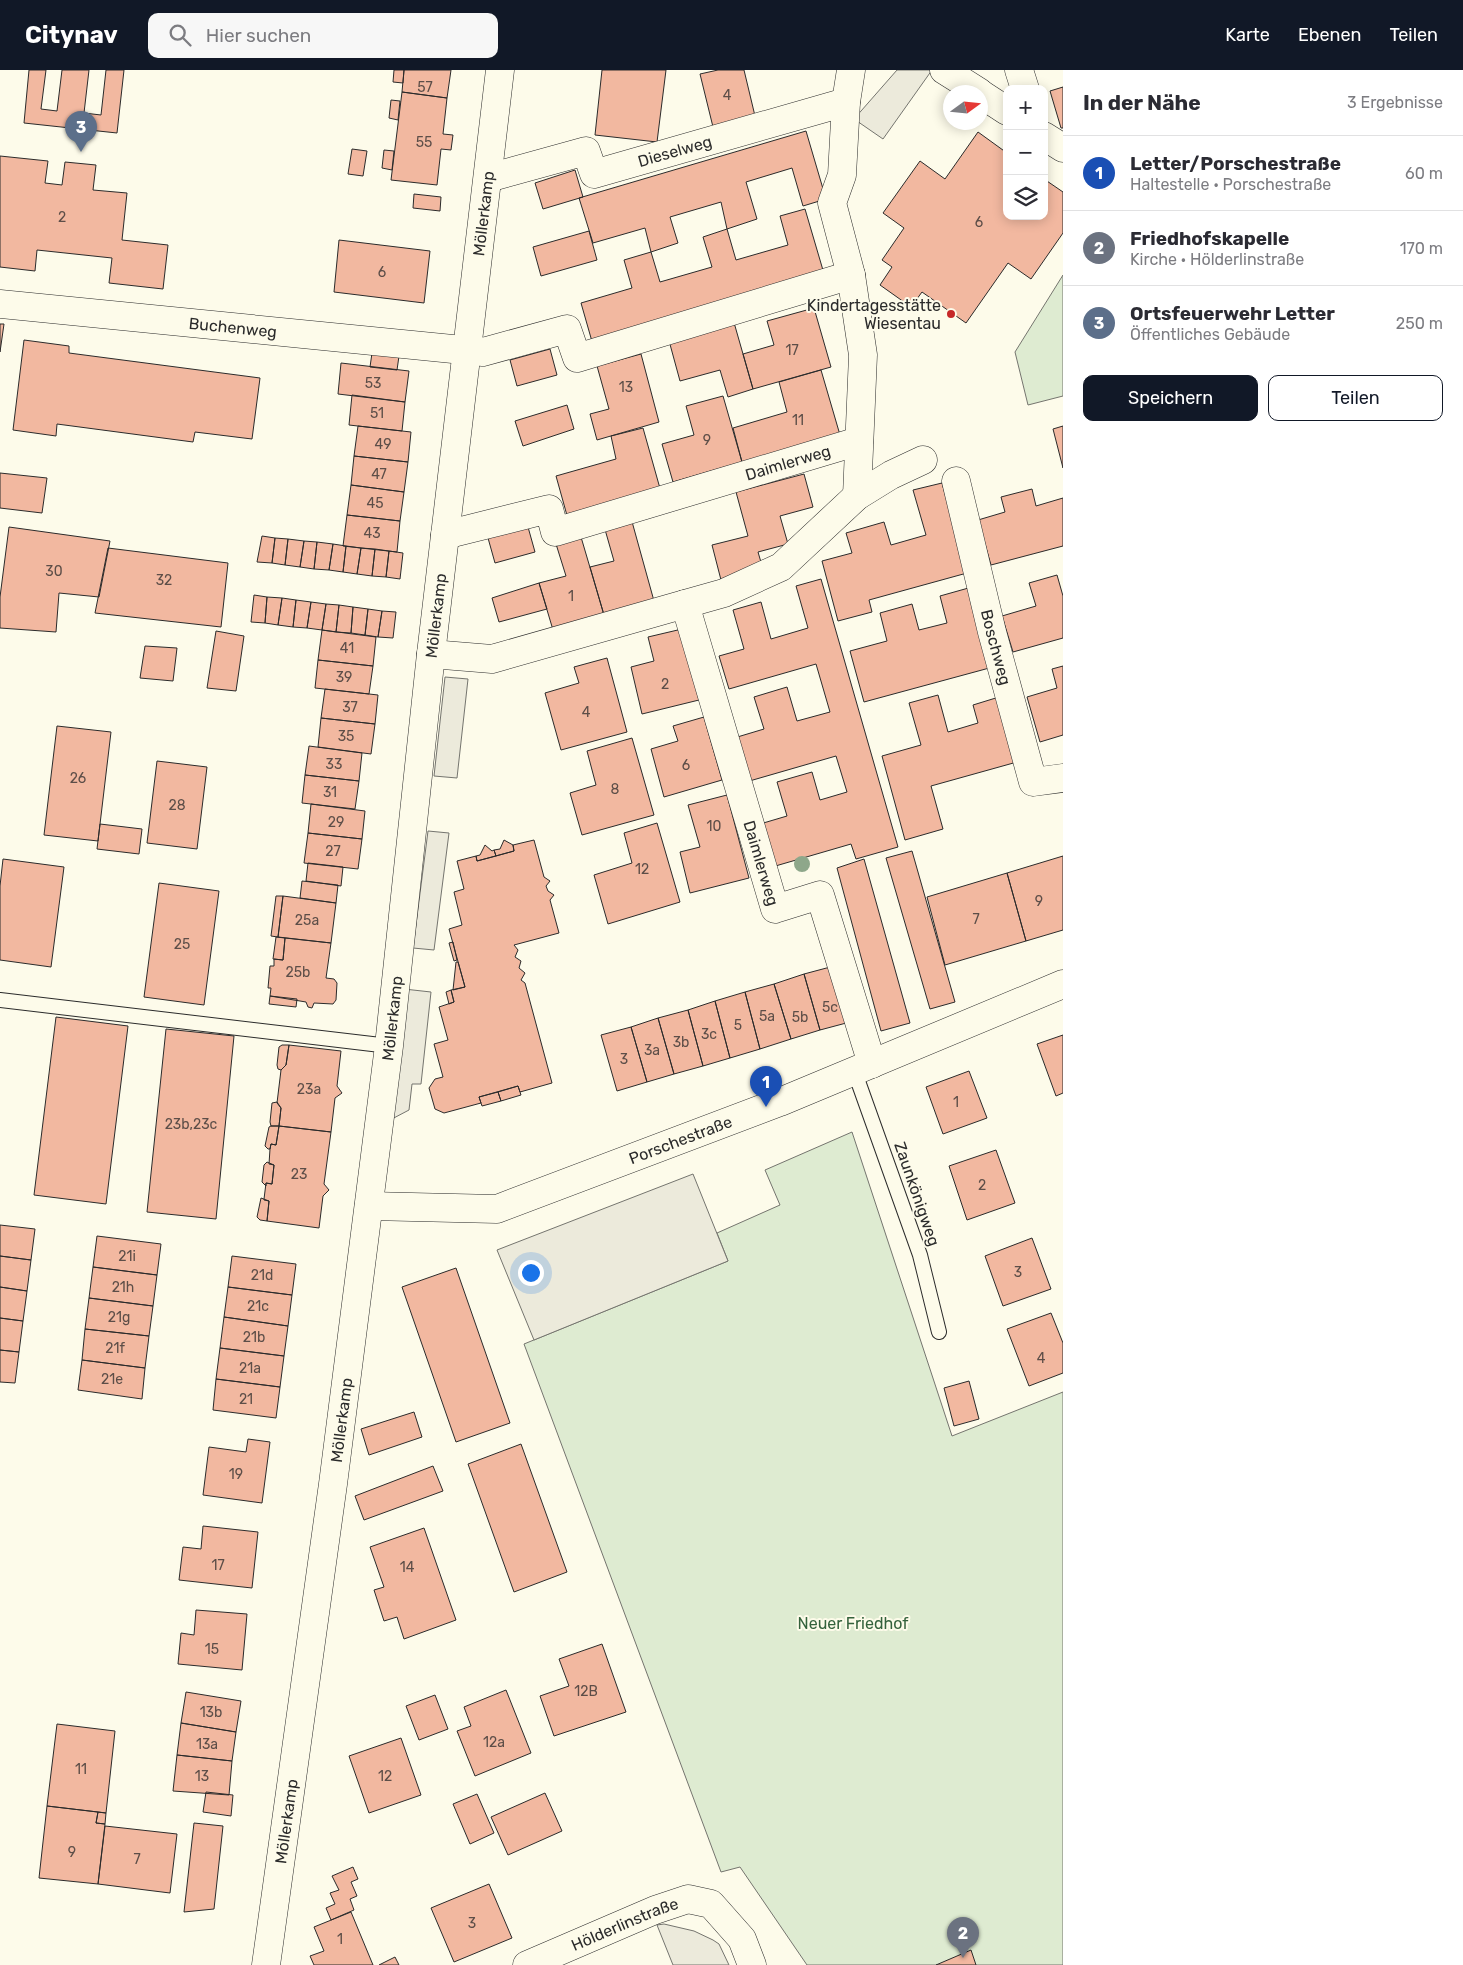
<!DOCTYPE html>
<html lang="de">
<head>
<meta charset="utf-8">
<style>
  :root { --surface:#fff; --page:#f7f7f7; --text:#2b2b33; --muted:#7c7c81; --line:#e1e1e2; --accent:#111827 }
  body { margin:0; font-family:Rubik,sans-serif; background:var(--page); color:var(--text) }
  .controls { position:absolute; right:15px; top:15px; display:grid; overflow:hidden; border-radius:10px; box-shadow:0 2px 12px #0003 }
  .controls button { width:45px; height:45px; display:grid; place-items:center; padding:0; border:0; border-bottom:1px solid var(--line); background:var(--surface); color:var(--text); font:25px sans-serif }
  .compass { position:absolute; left:943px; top:15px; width:45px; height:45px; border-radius:50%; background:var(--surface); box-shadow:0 2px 12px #0003; rotate:75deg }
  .you { position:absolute; left:530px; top:1202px; width:18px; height:18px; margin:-12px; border:4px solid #fff; border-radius:50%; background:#1a73e8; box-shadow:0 0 0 8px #1a73e833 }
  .badge { display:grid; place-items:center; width:32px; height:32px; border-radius:50%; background:var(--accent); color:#fff; font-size:16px; font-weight:700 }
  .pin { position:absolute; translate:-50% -41px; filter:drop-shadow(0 1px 2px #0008) }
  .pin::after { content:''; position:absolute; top:26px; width:18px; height:15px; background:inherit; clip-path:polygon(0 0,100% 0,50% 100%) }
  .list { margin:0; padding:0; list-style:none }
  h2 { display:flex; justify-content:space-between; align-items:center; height:65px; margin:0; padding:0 20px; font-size:21px }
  h2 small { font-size:16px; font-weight:400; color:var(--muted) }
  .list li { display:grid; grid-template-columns:32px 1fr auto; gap:15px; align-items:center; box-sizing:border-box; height:75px; padding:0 20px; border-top:1px solid var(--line) }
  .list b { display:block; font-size:19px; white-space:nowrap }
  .list p { margin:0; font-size:16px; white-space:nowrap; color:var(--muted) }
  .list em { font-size:16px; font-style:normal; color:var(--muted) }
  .actions { display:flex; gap:10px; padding:15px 20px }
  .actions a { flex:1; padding:11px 0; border:1px solid var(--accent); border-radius:10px; text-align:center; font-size:18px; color:var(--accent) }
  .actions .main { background:var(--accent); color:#fff }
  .icon { flex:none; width:28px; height:28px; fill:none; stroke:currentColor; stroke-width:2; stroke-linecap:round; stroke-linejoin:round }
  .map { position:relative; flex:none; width:1063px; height:1895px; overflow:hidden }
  header { display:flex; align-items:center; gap:30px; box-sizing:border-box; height:70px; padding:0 25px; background:var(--accent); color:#fff }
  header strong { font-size:24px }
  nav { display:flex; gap:28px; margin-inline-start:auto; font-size:18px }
  .search { width:350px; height:45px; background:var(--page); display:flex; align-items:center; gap:12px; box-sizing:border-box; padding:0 18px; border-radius:10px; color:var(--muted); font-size:19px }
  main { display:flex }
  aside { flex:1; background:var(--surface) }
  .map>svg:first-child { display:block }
</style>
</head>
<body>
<header>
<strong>Citynav</strong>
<div class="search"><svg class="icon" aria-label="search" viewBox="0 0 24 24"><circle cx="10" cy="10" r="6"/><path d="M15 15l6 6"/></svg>Hier suchen</div>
<nav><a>Karte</a><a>Ebenen</a><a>Teilen</a></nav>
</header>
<main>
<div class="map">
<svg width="1063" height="1895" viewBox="0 0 1063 1895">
  <rect width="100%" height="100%" fill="#fdfbea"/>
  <path fill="#deebd1" stroke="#74746e" d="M1063,205V326L1028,335L1015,282Z
    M852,1062L952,1366L1063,1322V1895H807L740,1797L721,1802L524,1274L728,1191L717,1163L780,1135L765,1100Z"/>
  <path fill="#eceadb" stroke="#74746e" d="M897,0H932L883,69L854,49Z
    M445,607L468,609L457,708L434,706Z
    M428,761L449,763L434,880L413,878Z
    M404,919L431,922L421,1014H412L409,1040L390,1050Z
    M693,1104L728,1191L534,1270L497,1180Z
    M664,1854L694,1861L713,1870L719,1874L729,1895H673L657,1855Z"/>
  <path fill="#f2b8a0" stroke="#2b2b2b" d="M29,0H46L41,39L57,41L62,0H89L84,43L101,45L106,0H124L117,63L24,53Z
    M394,0H404L403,13L393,12Z
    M404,0H451L447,28L402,22Z
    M602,0H666L657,72L595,65Z
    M718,0H744L755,46L713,57L700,4Z
    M1063,17V58H1061L1050,21Z
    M402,22L447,28L443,64L453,65L451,80L441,79L437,115L391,110Z
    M391,30L400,31L398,50L389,48Z
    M806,61L826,129L803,136L792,98L746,112L757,149L727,159L721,132L670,147L678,173L651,182L645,158L593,173L579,128Z
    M978,62L1007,83V146H1044V109L1063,122V163L1031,209L1008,193L966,253L922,222L911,237L880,215L892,197L882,190L904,158L883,143L920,91L945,109Z
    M352,79L367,81L363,106L348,104Z
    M384,80L394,81L392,100L382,98Z
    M0,86L48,91L45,113L62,115L65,92L96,95L93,120L127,123L122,170L168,175L163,219L109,213L112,188L37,180L35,201L0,197Z
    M575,100L583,127L543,139L535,113Z
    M414,124L441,127L440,141L413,138Z
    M805,139L825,207L593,275L581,233L632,218L624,190L651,182L660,212L712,197L703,167L727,159L736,190L788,175L780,146Z
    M589,161L597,190L541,206L533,177Z
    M339,170L430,181L424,233L334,222Z
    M814,238L831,297L753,319L743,284L774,275L767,251Z
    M733,249L753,319L728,327L720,300L680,311L668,267Z
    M0,254H4L0,282Z
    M24,270L69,276V283L260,308L252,369L195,362L193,372L57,354L56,366L13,360Z
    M550,279L557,305L517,316L510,290Z
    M372,283L399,286L397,300L370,297Z
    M641,284L659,352L597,370L590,344L609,339L597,296Z
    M341,293L409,301L405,332L338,324Z
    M821,300L840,365L742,392L733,358L787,342L779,312Z
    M352,325L405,332L402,361L349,355Z
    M723,326L742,392L673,412L662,374L694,365L686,336Z
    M567,335L574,359L523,376L515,351Z
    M358,356L411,362L408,392L354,386Z
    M1063,356V398L1053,359Z
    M643,358L661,422L568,449L556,406L616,389L611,366Z
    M354,386L408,392L404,422L351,415Z
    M0,403L47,408L42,443L0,438Z
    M804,404L813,437L780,446L788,474L758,482L763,499L721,510L712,475L748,466L736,422Z
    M942,413L967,503L869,530L872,542L838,551L822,491L852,483L846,463L884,452L891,475L926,465L913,420Z
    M351,415L404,422L400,451L347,445Z
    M1032,419L1036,436L1063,428V476L991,495L978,450L1005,442L1001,427Z
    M347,445L400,451L397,482L343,476Z
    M631,448L654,531L604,545L590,497L614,491L604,456Z
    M9,457L110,471L99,527L59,523L56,562L0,558V527Z
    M528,457L535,482L495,493L488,468Z
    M262,466L275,468L272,493L257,492Z
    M581,467L604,545L553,560L539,513L566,506L556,474Z
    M275,468L288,469L285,495L272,493Z
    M288,469L304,471L300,497L285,495Z
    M304,471L317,472L314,499L300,497Z
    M317,472L333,474L329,500L314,499Z
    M333,474L346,476L343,502L329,500Z
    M346,476L361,478L357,504L343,502Z
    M108,478L228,493L221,557L95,543Z
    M361,478L375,479L372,506L357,504Z
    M375,479L389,481L386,507L372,506Z
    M389,481L403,483L400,509L386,507Z
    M1057,505L1063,526V568L1013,582L1002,546L1036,536L1029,513Z
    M821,509L898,777L856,789L851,774L772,797L760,754L787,746L777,712L812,702L820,730L847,722L836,686L746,712L734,668L764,659L754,627L787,617L797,651L830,642L816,594L729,619L719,586L744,579L733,540L761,532L771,569L808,558L796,516Z
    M539,513L547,539L499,552L492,528Z
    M972,517L993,597L864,632L850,581L887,571L880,543L912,534L919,560L947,553L940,526Z
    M254,525L267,527L265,553L251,552Z
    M267,527L282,528L278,555L265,553Z
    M282,528L296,530L293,557L278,555Z
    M296,530L311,532L307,558L293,557Z
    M311,532L326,534L322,560L307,558Z
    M326,534L339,535L336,562L322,560Z
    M339,535L353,537L351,563L336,562Z
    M353,537L368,539L365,565L351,563Z
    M368,539L382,541L378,567L365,565Z
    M382,541L396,542L393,568L378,567Z
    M682,559L699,630L642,644L631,597L654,591L648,567Z
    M322,560L376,567L373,596L318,590Z
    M216,561L244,566L236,621L207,618Z
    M145,576L177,578L173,611L140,608Z
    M607,588L627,662L561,680L545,623L579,613L574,597Z
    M318,590L373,596L369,624L315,618Z
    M1063,596V665L1040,672L1027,627L1057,618L1052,599Z
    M325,619L378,625L375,654L321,648Z
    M938,625L948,662L978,653L973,635L999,627L1017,692L931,716L943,759L905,770L882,686L921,675L909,633Z
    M704,647L722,710L664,727L651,679L678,671L673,656Z
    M321,648L375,654L371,684L318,677Z
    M57,656L111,662L98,771L44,765Z
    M632,668L654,745L582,765L570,723L596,715L587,681Z
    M309,676L362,683L359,711L305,705Z
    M157,691L207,697L197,779L147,773Z
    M305,705L359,711L355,739L302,733Z
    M727,725L749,808L690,823L680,782L700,777L688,735Z
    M311,734L365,741L362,769L308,763Z
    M657,753L680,832L608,854L594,805L632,793L624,763Z
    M100,754L142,759L139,784L97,779Z
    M308,763L362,769L358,799L304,793Z
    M504,770L513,775L514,781L496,786L494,780L500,779Z
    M534,770L544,807L550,811L546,816L548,821L554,825L550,830L559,863L514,875L518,880L515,887L521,891L519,898L525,903L521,910L525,913L552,1013L520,1022L518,1016L479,1027L481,1033L444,1043L435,1039L429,1018L435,1009L443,1007L434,974L448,970L439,937L454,932L451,920L465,917L449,859L462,855L454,822L464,819L457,791L476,786L477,791L514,781L513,775Z
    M485,775L492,781L494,780L496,786L477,791L476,786L480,785Z
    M912,781L955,932L930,939L886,788Z
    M1063,786V860L1026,871L1007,803Z
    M3,789L64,797L51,897L0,890V816Z
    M864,789L910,953L881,961L837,798Z
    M308,793L343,797L341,816L306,811Z
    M1007,803L1026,871L945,895L927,827Z
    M302,811L338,815L336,833L300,828Z
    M159,813L219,821L204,935L144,927Z
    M276,826H283L278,867L271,866Z
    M283,826L336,833L331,873L278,867Z
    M276,867L285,868L283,890L273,889Z
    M285,868L331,873L326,908L334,909L337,913L336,930L333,934L314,933L312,938L308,937L306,932L270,926L271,918H268L270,896H274V889L283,890Z
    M453,872L457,890L454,891L449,873Z
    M456,892H458L465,917L453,920Z
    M834,896L850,952L820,960L804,904Z
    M804,904L820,960L791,969L774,914Z
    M774,914L791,969L760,979L745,922Z
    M451,920L454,932L449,934L446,922Z
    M745,922L760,979L730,988L715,931Z
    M270,926L297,929L296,937L269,934Z
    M715,931L730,988L703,996L688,940Z
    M688,940L703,996L674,1004L658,948Z
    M56,947L128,956L106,1134L34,1125Z
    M658,948L674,1004L647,1012L631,957Z
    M631,957L647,1012L617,1021L601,965Z
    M166,959L234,966L216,1149L147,1142Z
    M1063,965V1023L1056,1026L1037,974Z
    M282,975H289L286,995L281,1000L278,999L277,995L279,977Z
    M289,975L341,981L337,1016L342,1023L335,1028L331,1062L279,1056L281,1038L277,1033L281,1000L286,995Z
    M969,1001L987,1048L943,1064L926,1017Z
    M518,1016L521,1025L501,1031L498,1022Z
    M498,1022L501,1031L482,1036L479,1027Z
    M277,1032L281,1038L279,1056H271L270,1052L272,1033Z
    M271,1056H279L276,1075L271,1074L270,1079H268L265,1076L269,1057Z
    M279,1056L331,1062L324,1114L329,1120L323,1126L319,1158L267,1151L269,1131L264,1130V1129L266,1113L272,1114L274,1095L269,1094L270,1079L271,1074L276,1075Z
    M996,1080L1015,1133L967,1150L949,1096Z
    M267,1092L274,1095L272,1114L266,1113V1116L262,1112L264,1095Z
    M261,1128L269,1131L267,1151L260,1150L257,1147Z
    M0,1155L35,1159L31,1190L0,1186Z
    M97,1166L161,1174L157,1205L93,1197Z
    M1032,1168L1051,1219L1003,1236L985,1186Z
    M0,1186L31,1190L27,1221L0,1217Z
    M232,1186L296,1194L292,1225L228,1217Z
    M93,1197L157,1205L153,1236L89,1228Z
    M456,1198L510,1353L456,1372L402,1217Z
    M0,1217L27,1221L23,1251L0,1248Z
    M228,1217L292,1225L288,1256L224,1247Z
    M89,1228L153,1236L149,1266L85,1259Z
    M1051,1243L1063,1273V1303L1029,1316L1007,1259Z
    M224,1247L288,1256L284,1286L220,1278Z
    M0,1248L23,1251L19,1282L0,1280Z
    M85,1259L149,1266L145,1298L82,1290Z
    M220,1278L284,1286L280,1317L216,1309Z
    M0,1280L19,1282L15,1313L0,1312Z
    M82,1290L145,1298L142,1329L78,1320Z
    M216,1309L280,1317L276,1348L213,1340Z
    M969,1311L979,1349L954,1356L944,1318Z
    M414,1342L422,1367L369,1385L361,1359Z
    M248,1369L270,1372L262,1433L203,1425L209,1377L246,1382Z
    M521,1374L567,1502L514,1522L468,1394Z
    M433,1396L443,1421L364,1450L355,1426Z
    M203,1456L258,1462L252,1518L179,1510L183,1477L201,1479Z
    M424,1458L456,1550L404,1569L397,1547L384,1551L374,1520L384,1517L370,1477Z
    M196,1540L247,1544L242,1600L178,1594L181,1563L194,1565Z
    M602,1574L626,1642L554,1666L540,1626L569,1616L559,1589Z
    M506,1620L531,1683L475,1706L457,1661L471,1656L464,1637Z
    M186,1622L241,1631L236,1662L181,1653Z
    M435,1625L448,1659L419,1670L406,1636Z
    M181,1653L236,1662L232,1691L177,1685Z
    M57,1654L115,1661L106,1743L47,1736Z
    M401,1668L421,1725L369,1743L349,1686Z
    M177,1685L232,1691L229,1725L173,1721Z
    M206,1722L233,1725L231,1746L203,1742Z
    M545,1723L562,1761L508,1785L491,1747Z
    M477,1724L494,1763L470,1774L453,1734Z
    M47,1736L98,1742L96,1753L105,1754L98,1814L39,1808Z
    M98,1742L106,1743L105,1754L96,1753Z
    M194,1753L223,1756L214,1839L184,1842Z
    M105,1756L177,1764L170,1823L98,1814Z
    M353,1797L358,1809L351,1812L357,1826L350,1829L354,1840L331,1850L326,1838L335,1834L330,1823L339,1820L332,1806Z
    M489,1814L512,1868L454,1892L431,1838Z
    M351,1842L373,1895H314L310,1886L324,1881L314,1857Z
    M971,1880L976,1895H936Z
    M395,1887L399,1895H379Z"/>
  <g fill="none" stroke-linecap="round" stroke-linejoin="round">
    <defs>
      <path id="service" d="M0,930L389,976
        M854,1000L920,1185L939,1262"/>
      <g id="minor">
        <path d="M851,0L846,32L842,105L832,133L851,205L863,285L857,426"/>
        <path d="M944,0L979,22"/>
        <path d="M1019,0L1025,19"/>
        <path d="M981,24L1007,41"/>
        <path d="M1044,66L1063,78"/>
        <path id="s1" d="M488,108L586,81L594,104L846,32"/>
        <path id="s2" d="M0,234L483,282L567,259L577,288L851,205"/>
        <path id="s3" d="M956,411L992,562L1033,712L1063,708"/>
        <path id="s4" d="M445,465L549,439L555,462L859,371"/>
        <path d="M685,534L724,523L781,497L857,426L891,405L923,390"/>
        <path id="s5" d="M431,584L492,589L685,534L775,839L820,825L872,994"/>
        <path id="s6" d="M369,1136L497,1139L780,1032L1063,914"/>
        <path id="s7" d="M266,1895L333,1414L389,976L431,584L500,0"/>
        <path id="s8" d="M527,1895L655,1840L688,1829L711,1834L742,1869L752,1895"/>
      </g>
    </defs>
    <use href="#service" stroke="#2b2b2b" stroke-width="16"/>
    <use href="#minor" stroke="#2b2b2b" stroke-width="29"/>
    <use href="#service" stroke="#fdfbea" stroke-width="14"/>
    <use href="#minor" stroke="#fdfbea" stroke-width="28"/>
  </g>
  <circle fill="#8ea78a" cx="802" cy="794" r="8"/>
  <circle fill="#c62828" stroke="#fdfbea" stroke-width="2" cx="951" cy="244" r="5"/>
  <g text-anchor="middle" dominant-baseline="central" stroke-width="4" stroke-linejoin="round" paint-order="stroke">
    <g font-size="14" fill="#5d4e48">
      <text x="425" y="17">57</text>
      <text x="727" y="25">4</text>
      <text x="424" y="72">55</text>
      <text x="62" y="147">2</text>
      <text x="979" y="152">6</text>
      <text x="382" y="202">6</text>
      <text x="792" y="280">17</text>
      <text x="373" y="313">53</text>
      <text x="626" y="317">13</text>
      <text x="377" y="343">51</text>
      <text x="798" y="350">11</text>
      <text x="707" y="370">9</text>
      <text x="383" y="374">49</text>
      <text x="379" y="404">47</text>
      <text x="375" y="433">45</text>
      <text x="372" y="463">43</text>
      <text x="54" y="501">30</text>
      <text x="164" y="510">32</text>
      <text x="571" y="526">1</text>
      <text x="347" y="578">41</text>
      <text x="344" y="607">39</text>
      <text x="665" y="614">2</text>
      <text x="350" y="637">37</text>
      <text x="586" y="642">4</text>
      <text x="346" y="666">35</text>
      <text x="334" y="694">33</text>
      <text x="686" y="695">6</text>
      <text x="78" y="708">26</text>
      <text x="615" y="719">8</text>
      <text x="330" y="722">31</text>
      <text x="177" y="735">28</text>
      <text x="336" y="752">29</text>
      <text x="714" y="756">10</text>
      <text x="333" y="781">27</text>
      <text x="642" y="799">12</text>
      <text x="1039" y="831">9</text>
      <text x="976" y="849">7</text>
      <text x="307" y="850">25a</text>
      <text x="182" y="874">25</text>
      <text x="298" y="902">25b</text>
      <text x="830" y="937">5c</text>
      <text x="767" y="946">5a</text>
      <text x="800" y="947">5b</text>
      <text x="738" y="955">5</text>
      <text x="709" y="964">3c</text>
      <text x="681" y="972">3b</text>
      <text x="652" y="980">3a</text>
      <text x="624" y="989">3</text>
      <text x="309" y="1019">23a</text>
      <text x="956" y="1032">1</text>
      <text x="191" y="1054">23b,23c</text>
      <text x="299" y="1104">23</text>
      <text x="982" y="1115">2</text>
      <text x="127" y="1186">21i</text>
      <text x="1018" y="1202">3</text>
      <text x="262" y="1205">21d</text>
      <text x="123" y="1217">21h</text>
      <text x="258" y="1236">21c</text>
      <text x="119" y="1247">21g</text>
      <text x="254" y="1267">21b</text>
      <text x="115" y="1278">21f</text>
      <text x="1041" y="1288">4</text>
      <text x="250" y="1298">21a</text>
      <text x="112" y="1309">21e</text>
      <text x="246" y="1329">21</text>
      <text x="236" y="1404">19</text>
      <text x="218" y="1495">17</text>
      <text x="407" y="1497">14</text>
      <text x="212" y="1579">15</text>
      <text x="586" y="1621">12B</text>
      <text x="211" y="1642">13b</text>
      <text x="494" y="1672">12a</text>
      <text x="207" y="1674">13a</text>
      <text x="81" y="1699">11</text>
      <text x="202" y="1706">13</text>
      <text x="385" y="1706">12</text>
      <text x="72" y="1782">9</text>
      <text x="137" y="1789">7</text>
      <text x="472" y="1853">3</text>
      <text x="340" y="1869">1</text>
    </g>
    <g font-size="16" fill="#2b2b2b" stroke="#fdfbea">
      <text stroke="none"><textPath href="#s1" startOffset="210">Dieselweg</textPath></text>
      <text stroke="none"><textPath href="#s7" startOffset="1765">Möllerkamp</textPath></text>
      <text stroke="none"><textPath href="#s2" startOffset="234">Buchenweg</textPath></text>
      <text stroke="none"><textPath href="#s4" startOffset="374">Daimlerweg</textPath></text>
      <text stroke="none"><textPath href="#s7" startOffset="1360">Möllerkamp</textPath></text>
      <text stroke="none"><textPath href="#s3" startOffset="171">Boschweg</textPath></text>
      <text stroke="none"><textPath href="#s5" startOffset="532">Daimlerweg</textPath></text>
      <text stroke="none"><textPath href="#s7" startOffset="955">Möllerkamp</textPath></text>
      <text stroke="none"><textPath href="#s6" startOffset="324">Porschestraße</textPath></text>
      <text transform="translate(917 1124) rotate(71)">Zaunkönigweg</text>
      <text stroke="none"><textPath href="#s7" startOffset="550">Möllerkamp</textPath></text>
      <text stroke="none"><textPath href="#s7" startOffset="145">Möllerkamp</textPath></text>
      <text stroke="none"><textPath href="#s8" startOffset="106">Hölderlinstraße</textPath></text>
    </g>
    <g font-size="16" fill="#2b2b2b" stroke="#fdfbea" text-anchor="end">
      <text x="941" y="235">Kindertagesstätte<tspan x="941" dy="18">Wiesentau</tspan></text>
    </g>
    <g font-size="16" fill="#34623c" stroke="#fdfbea">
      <text x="853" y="1553">Neuer Friedhof</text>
    </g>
  </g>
</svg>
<div class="controls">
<button>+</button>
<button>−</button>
<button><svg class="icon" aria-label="layers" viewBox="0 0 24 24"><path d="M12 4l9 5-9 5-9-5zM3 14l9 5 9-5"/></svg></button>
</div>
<svg class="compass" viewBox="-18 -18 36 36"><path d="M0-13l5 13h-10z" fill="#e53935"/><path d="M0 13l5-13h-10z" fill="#7c7c81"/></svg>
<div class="you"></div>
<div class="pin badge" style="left:766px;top:1037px;background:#1a4fb4">1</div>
<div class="pin badge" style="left:963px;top:1888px;background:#6b7280">2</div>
<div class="pin badge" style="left:81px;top:82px;background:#5c6f8a">3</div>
</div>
<aside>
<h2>In der Nähe<small>3 Ergebnisse</small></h2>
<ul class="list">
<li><span class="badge" style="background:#1a4fb4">1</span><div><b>Letter/Porschestraße</b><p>Haltestelle · Porschestraße</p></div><em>60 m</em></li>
<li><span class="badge" style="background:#6b7280">2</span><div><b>Friedhofskapelle</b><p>Kirche · Hölderlinstraße</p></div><em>170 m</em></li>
<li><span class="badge" style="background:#5c6f8a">3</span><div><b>Ortsfeuerwehr Letter</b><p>Öffentliches Gebäude</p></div><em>250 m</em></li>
</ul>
<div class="actions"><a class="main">Speichern</a><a>Teilen</a></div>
</aside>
</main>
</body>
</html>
